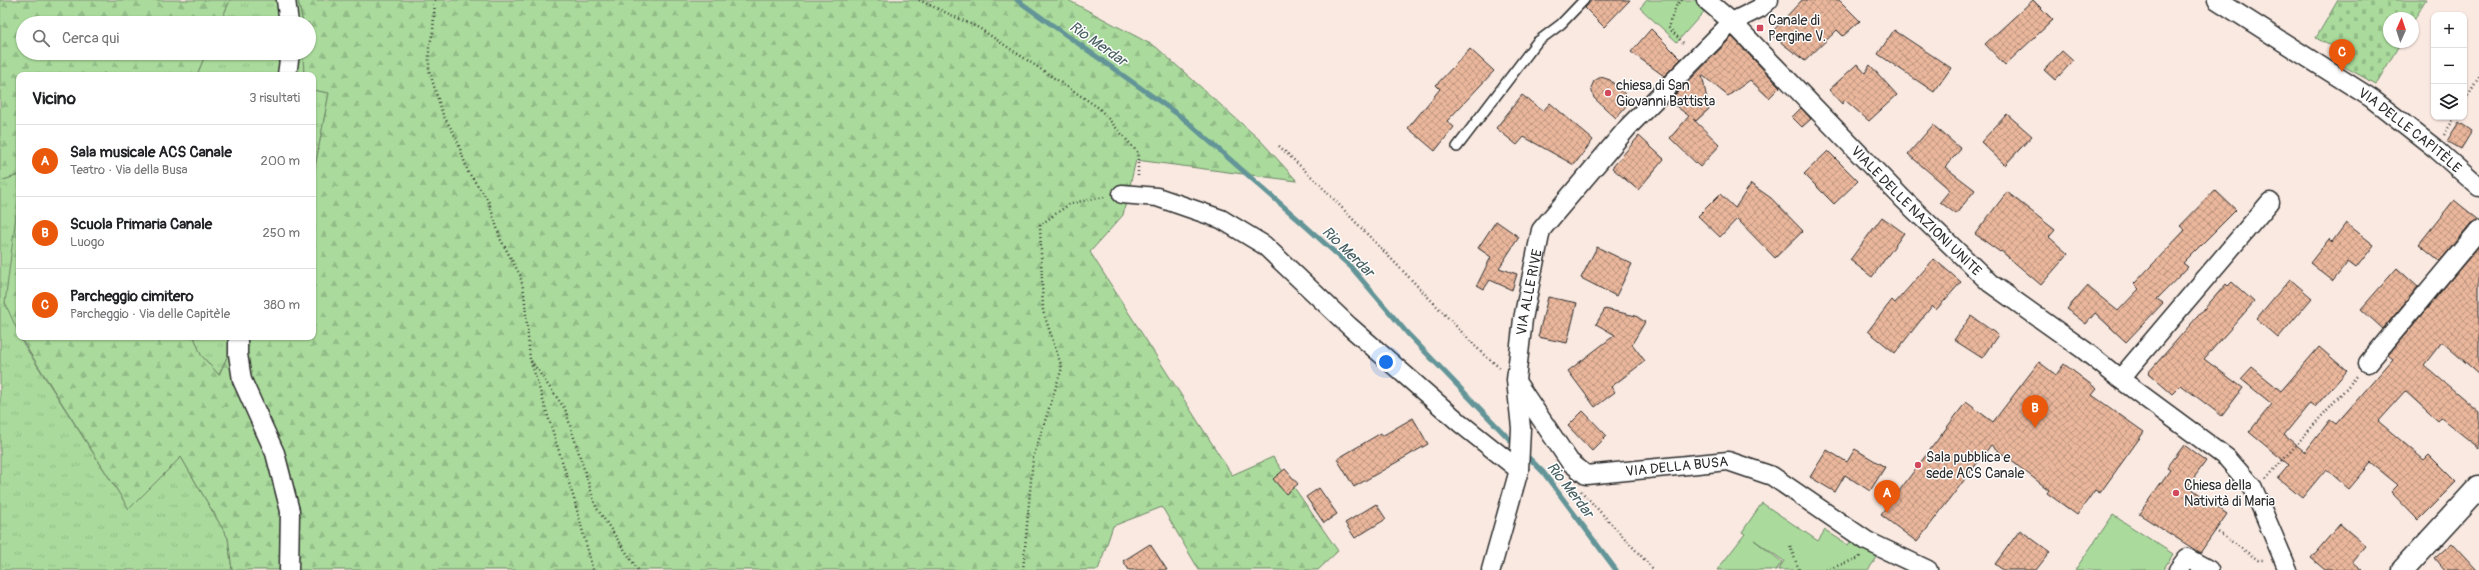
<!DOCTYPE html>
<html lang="it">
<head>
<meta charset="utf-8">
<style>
  :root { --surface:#fff; --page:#f2f2f2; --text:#202124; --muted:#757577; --line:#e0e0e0; --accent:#ea580c }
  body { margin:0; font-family:Pangolin,sans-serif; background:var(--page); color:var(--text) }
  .controls { position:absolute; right:12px; top:12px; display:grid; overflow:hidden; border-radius:8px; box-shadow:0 1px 3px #0004 }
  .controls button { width:36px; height:36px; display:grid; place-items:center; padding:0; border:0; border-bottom:1px solid var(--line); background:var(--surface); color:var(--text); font:20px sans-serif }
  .compass { position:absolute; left:2383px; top:12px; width:36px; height:36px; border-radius:50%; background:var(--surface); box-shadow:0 1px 3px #0004; rotate:3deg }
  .you { position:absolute; left:1386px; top:362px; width:14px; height:14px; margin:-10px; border:3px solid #fff; border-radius:50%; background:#1a73e8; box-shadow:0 0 0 6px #1a73e833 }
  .badge { display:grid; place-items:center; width:26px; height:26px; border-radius:50%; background:var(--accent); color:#fff; font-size:13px; font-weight:700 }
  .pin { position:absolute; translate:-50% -33px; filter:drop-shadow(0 1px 2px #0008) }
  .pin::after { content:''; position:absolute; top:21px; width:14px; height:12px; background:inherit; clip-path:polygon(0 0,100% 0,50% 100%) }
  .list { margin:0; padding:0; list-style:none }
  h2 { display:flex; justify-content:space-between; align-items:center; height:52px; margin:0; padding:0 16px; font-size:17px }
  h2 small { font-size:13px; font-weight:400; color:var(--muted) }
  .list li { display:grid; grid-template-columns:26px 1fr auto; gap:12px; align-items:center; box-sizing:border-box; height:72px; padding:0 16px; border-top:1px solid var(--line) }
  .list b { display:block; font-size:15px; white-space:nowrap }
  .list p { margin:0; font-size:13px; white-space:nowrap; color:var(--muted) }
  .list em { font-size:13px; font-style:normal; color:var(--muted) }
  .icon { flex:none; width:22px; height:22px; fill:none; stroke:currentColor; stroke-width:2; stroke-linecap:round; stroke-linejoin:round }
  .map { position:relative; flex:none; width:2479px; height:570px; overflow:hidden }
  .search { position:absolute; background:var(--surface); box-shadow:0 1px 3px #0004; left:16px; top:16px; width:300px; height:44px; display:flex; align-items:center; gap:10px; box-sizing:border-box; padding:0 14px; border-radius:22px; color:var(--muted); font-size:15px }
  .panel { position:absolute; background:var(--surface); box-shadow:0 1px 3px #0004; left:16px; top:72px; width:300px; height:268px; border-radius:8px }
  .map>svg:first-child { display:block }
</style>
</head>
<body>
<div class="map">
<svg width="2479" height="570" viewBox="0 0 2479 570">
  <defs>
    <pattern id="grass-tufts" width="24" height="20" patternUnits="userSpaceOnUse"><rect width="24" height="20" fill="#aadb9c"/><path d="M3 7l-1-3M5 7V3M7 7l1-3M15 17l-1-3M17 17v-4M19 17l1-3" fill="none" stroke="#92bc87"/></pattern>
    <pattern id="forest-firs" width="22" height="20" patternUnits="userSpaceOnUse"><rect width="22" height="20" fill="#aadb9c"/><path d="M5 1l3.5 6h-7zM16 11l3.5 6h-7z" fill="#92bc87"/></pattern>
    <pattern id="cemetery-stones" width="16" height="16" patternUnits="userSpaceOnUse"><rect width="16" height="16" fill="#aadb9c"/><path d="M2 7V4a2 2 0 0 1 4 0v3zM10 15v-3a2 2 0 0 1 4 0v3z" fill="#92bc87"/></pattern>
    <pattern id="building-cross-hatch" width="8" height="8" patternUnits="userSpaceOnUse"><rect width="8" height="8" fill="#eab79c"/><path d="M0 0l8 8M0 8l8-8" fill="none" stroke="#be957f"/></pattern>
  </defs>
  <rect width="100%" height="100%" fill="#f9e9e1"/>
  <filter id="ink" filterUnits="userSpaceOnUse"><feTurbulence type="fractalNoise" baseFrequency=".025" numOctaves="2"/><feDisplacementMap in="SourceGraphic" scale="8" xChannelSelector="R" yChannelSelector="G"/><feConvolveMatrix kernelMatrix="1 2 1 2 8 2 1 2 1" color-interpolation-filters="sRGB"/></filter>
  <g filter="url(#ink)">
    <path fill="url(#grass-tufts)" stroke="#6a8364" d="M230,0H298L303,23H220Z
      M206,53H303L304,75H197Z
      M313,90L329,93L313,178Z
      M19,175V337L129,509L181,457L228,538L232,570H0V181Z
      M194,337H236L219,375L201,355Z"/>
    <path fill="url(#forest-firs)" stroke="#6a8364" d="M0,0H230L220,23H23V53H206L197,75H19V175L0,181Z
      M298,0H1068L1156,47L1261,141L1297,181L1136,160L1123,215L1090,252L1232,475L1273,457L1338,551L1318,570H1199L1162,507L1113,526L1098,570H232L228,538L181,457L129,509L20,337H194L201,355L219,375L236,337H313V178L329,93L313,90V75H304L303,53H309V23H303Z
      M19,192V334L5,303Z"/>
    <path fill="url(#cemetery-stones)" stroke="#6a8364" d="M2338,0H2426L2413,22V18H2389V42H2401L2376,84L2332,60L2338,50L2316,38Z"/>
    <path fill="#aadb9c" stroke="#6a8364" d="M1647,0H1698L1708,7L1677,42L1640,8Z
      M1762,503L1818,541L1825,530L1848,545L1852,539L1878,556L1868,570H1778L1784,561L1754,540L1782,562L1776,570H1717L1745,534L1742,532Z
      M2113,515L2173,554L2163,570H2075Z"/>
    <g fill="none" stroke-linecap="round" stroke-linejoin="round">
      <path stroke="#649598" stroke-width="5" d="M1017,0L1183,118L1300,221L1351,267L1408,334L1515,445
        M1524,453L1543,472L1616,570"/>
    </g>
    <path fill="url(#building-cross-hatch)" stroke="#2b2b2b" d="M1592,0H1630L1604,27L1585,8Z
      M1802,0H1839L1860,21L1843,36L1837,30L1805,61L1770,34Z
      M2033,0L2053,20L2005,65L1985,44Z
      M1651,29L1681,59L1664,76L1631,52Z
      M1894,30L1951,68L1934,92L1878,54Z
      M1732,37L1780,87L1769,98L1750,80L1728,96L1702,75L1709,109L1696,121L1693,119L1720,145L1700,167L1670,138L1689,116L1669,101Z
      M1470,49L1494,71L1447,121L1454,127L1435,151L1408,128L1440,89L1436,85Z
      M2062,51L2073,61L2055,80L2044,70Z
      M1857,64L1865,73L1870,65L1897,95L1869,121L1845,100L1842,104L1829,90Z
      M1601,77L1610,80L1631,100L1616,118L1594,98L1591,88L1594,81Z
      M1522,95L1543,111L1550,103L1593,140L1574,165L1524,137L1517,145L1496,128Z
      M1801,108L1811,119L1802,127L1792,117Z
      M2007,114L2032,136L2005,165L1981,142Z
      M2459,122L2472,131L2461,149L2447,141Z
      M1933,125L1961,149L1945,167L1975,190L1956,214L1940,202L1950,190L1908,154Z
      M1639,136L1664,159L1638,190L1612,168Z
      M1828,151L1858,181L1834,204L1804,174Z
      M1751,184L1771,198L1803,231L1775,258L1737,219L1720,237L1698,216L1720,194L1735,208Z
      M2215,190L2236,210L2183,263L2188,267L2157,299L2163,303L2126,342L2095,313L2086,324L2067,309L2087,286L2118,311L2139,289L2134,284L2185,230L2180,226Z
      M2007,192L2055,230L2049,237L2068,254L2041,285L2001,251L2000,252L1975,234Z
      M2454,200L2479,220L2471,223L2440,261L2419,244Z
      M1882,217L1904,233L1872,277L1850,260Z
      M1496,221L1519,237L1499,268L1517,274L1512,290L1490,280L1484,289L1477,285L1491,257L1478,248Z
      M2346,223L2374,245L2356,268L2348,262L2333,281L2310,263L2329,239L2332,242Z
      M2479,246V374L2442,342L2424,365L2479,412V448L2441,418L2438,421L2405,391L2378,421L2424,460L2429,455L2456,482L2418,520L2391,492L2398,485L2371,463L2349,489L2326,469L2302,498L2278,478L2289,465L2249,432L2272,404L2241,379L2252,367L2281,391L2319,347L2347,371L2315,407L2310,403L2284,435L2305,452L2330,420L2336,424L2393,359L2388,355Z
      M1597,247L1632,264L1616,296L1581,278Z
      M1934,259L1961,282L1936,310L1932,306L1895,353L1868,331L1892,300L1895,303Z
      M2397,268L2418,287L2383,329L2361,309Z
      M2290,279L2312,298L2278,338L2256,319Z
      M2232,282L2254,302L2204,359L2243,388L2222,416L2181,385L2172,394L2148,373L2226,284L2228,286Z
      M1548,297L1577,303L1567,343L1538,337Z
      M1605,309L1636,316L1645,322L1632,344L1645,361L1611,387L1615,392L1595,407L1568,371L1615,335L1596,324Z
      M1971,316L1998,335L1982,358L1954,340Z
      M2039,362L2056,375L2064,364L2097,389L2092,395L2144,432L2100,493L2095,490L2077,515L2047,493L2049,490L1991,445L1917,542L1881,515L1966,402L1993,422Z
      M1583,411L1607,436L1592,451L1568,426Z
      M1413,418L1428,444L1354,487L1337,459L1381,433L1382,436Z
      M2184,445L2206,461L2188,486L2227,514L2200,553L2139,514L2170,470L2167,468Z
      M1855,449L1885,467L1870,491L1845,475L1835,492L1810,477L1827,450L1847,462Z
      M1285,469L1298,484L1286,494L1273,479Z
      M1319,488L1337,514L1324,523L1306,497Z
      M1376,504L1386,519L1355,538L1345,523Z
      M2340,524L2366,546L2352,562L2362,570H2325L2311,558Z
      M2020,530L2050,552L2036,570H2003L1995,564Z
      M2452,543L2477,570H2445L2435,558Z
      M1150,544L1167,570H1129L1123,561Z"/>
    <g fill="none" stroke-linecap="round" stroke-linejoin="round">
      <defs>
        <path id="lane" d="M1457,147L1537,42L1561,24L1584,0"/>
        <g id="street">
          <path d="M286,0L289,23"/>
          <path id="s1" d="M1706,0L1732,22L1903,199L1990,283L2084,350L2120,379L2227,458L2253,488L2288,570"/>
          <path id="s2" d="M2217,0L2371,98L2436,149L2479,187"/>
          <path d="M287,75L290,53"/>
          <path d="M1122,194L1157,197L1221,219L1264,245L1349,326L1460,423L1519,470"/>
          <path d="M238,337V354L242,380L275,453L290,511L289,570"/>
          <path d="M2368,363L2479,230"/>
          <path d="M2120,379L2270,202"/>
          <path id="s3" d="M1517,383L1570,462L1586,475L1728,461L1772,476L1867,541L1928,570"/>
          <path id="s4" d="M1491,570L1519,470L1521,428L1516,380L1523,319L1541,230L1629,126L1732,22L1760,8L1769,0"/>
          <path d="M2178,570L2187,558L2209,570"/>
        </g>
        <path id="secondary" d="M2403,570L2479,487"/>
      </defs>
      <use href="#lane" stroke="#2b2b2b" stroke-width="12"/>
      <use href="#street" stroke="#2b2b2b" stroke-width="21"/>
      <use href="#secondary" stroke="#2b2b2b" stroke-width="25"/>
      <path stroke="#2b2b2b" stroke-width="2.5" stroke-dasharray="1 3" stroke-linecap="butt" d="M435,0L433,31L429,48V70L443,115L456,137L468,172L488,200L501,240L520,275L524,292L530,359L574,499L593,570
        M919,0L979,28L1099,108L1138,153V179
        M1682,0L1677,4L1668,27L1685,45
        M2464,102L2479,77
        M2444,135L2455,117
        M1279,146L1317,182L1483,354L1500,368
        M531,361L565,409L596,507L638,570
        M2266,479L2357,376
        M1581,491L1654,570
        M2215,530L2258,560H2265
        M1790,546L1799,570
        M1023,570L1033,458L1062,368L1043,311L1040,225L1071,203L1105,197
        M1826,570L1859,558L1860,556"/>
      <use href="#lane" stroke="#fff" stroke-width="9"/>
      <use href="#street" stroke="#fff" stroke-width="18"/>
      <use href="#secondary" stroke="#fff" stroke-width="22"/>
    </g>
  </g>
  <g fill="#d1495b" stroke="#fff" stroke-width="1.5">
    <rect x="1756" y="24" width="8" height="8" rx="2"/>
    <circle cx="1608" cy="93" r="4"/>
    <circle cx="1918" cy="465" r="4"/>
    <circle cx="2176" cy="493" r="4"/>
  </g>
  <g text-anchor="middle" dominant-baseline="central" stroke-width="3" stroke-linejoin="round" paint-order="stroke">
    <g font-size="14" fill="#2b2b2b" stroke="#fff" text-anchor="start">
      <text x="1768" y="20">Canale di<tspan x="1768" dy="16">Pergine V.</tspan></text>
      <text x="1616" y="85">chiesa di San<tspan x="1616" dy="16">Giovanni Battista</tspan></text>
      <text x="1926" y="457">Sala pubblica e<tspan x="1926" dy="16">sede ACS Canale</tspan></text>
      <text x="2184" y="485">Chiesa della<tspan x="2184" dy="16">Natività di Maria</tspan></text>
    </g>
    <g font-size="14" fill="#2b2b2b" stroke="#fff">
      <text stroke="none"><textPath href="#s2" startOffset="233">VIA DELLE CAPITÈLE</textPath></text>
      <text stroke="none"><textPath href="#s1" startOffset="298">VIALE DELLE NAZIONI UNITE</textPath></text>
      <text stroke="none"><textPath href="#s4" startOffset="283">VIA ALLE RIVE</textPath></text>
      <text stroke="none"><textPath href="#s3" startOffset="207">VIA DELLA BUSA</textPath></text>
    </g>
    <g font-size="15" font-style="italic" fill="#486062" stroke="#fff">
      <text transform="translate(1098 44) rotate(35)">Rio Merdar</text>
      <text transform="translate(1348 252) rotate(44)">Rio Merdar</text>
      <text transform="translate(1570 490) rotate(52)">Rio Merdar</text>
    </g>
  </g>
</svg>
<div class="controls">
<button>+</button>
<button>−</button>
<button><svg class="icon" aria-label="layers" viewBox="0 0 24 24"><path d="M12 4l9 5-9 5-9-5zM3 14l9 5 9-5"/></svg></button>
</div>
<svg class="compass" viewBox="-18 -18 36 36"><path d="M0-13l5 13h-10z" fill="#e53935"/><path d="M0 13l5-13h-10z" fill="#757577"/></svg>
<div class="you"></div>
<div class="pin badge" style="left:1887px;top:513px">A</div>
<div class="pin badge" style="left:2035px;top:428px">B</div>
<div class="pin badge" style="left:2342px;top:72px">C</div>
<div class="search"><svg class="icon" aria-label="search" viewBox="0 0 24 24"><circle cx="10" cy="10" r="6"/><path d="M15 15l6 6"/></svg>Cerca qui</div>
<section class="panel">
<h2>Vicino<small>3 risultati</small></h2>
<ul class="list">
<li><span class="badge">A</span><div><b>Sala musicale ACS Canale</b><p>Teatro · Via della Busa</p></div><em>200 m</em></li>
<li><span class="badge">B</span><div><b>Scuola Primaria Canale</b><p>Luogo</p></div><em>250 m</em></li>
<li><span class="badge">C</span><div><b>Parcheggio cimitero</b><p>Parcheggio · Via delle Capitèle</p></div><em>380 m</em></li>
</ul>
</section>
</div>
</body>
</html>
